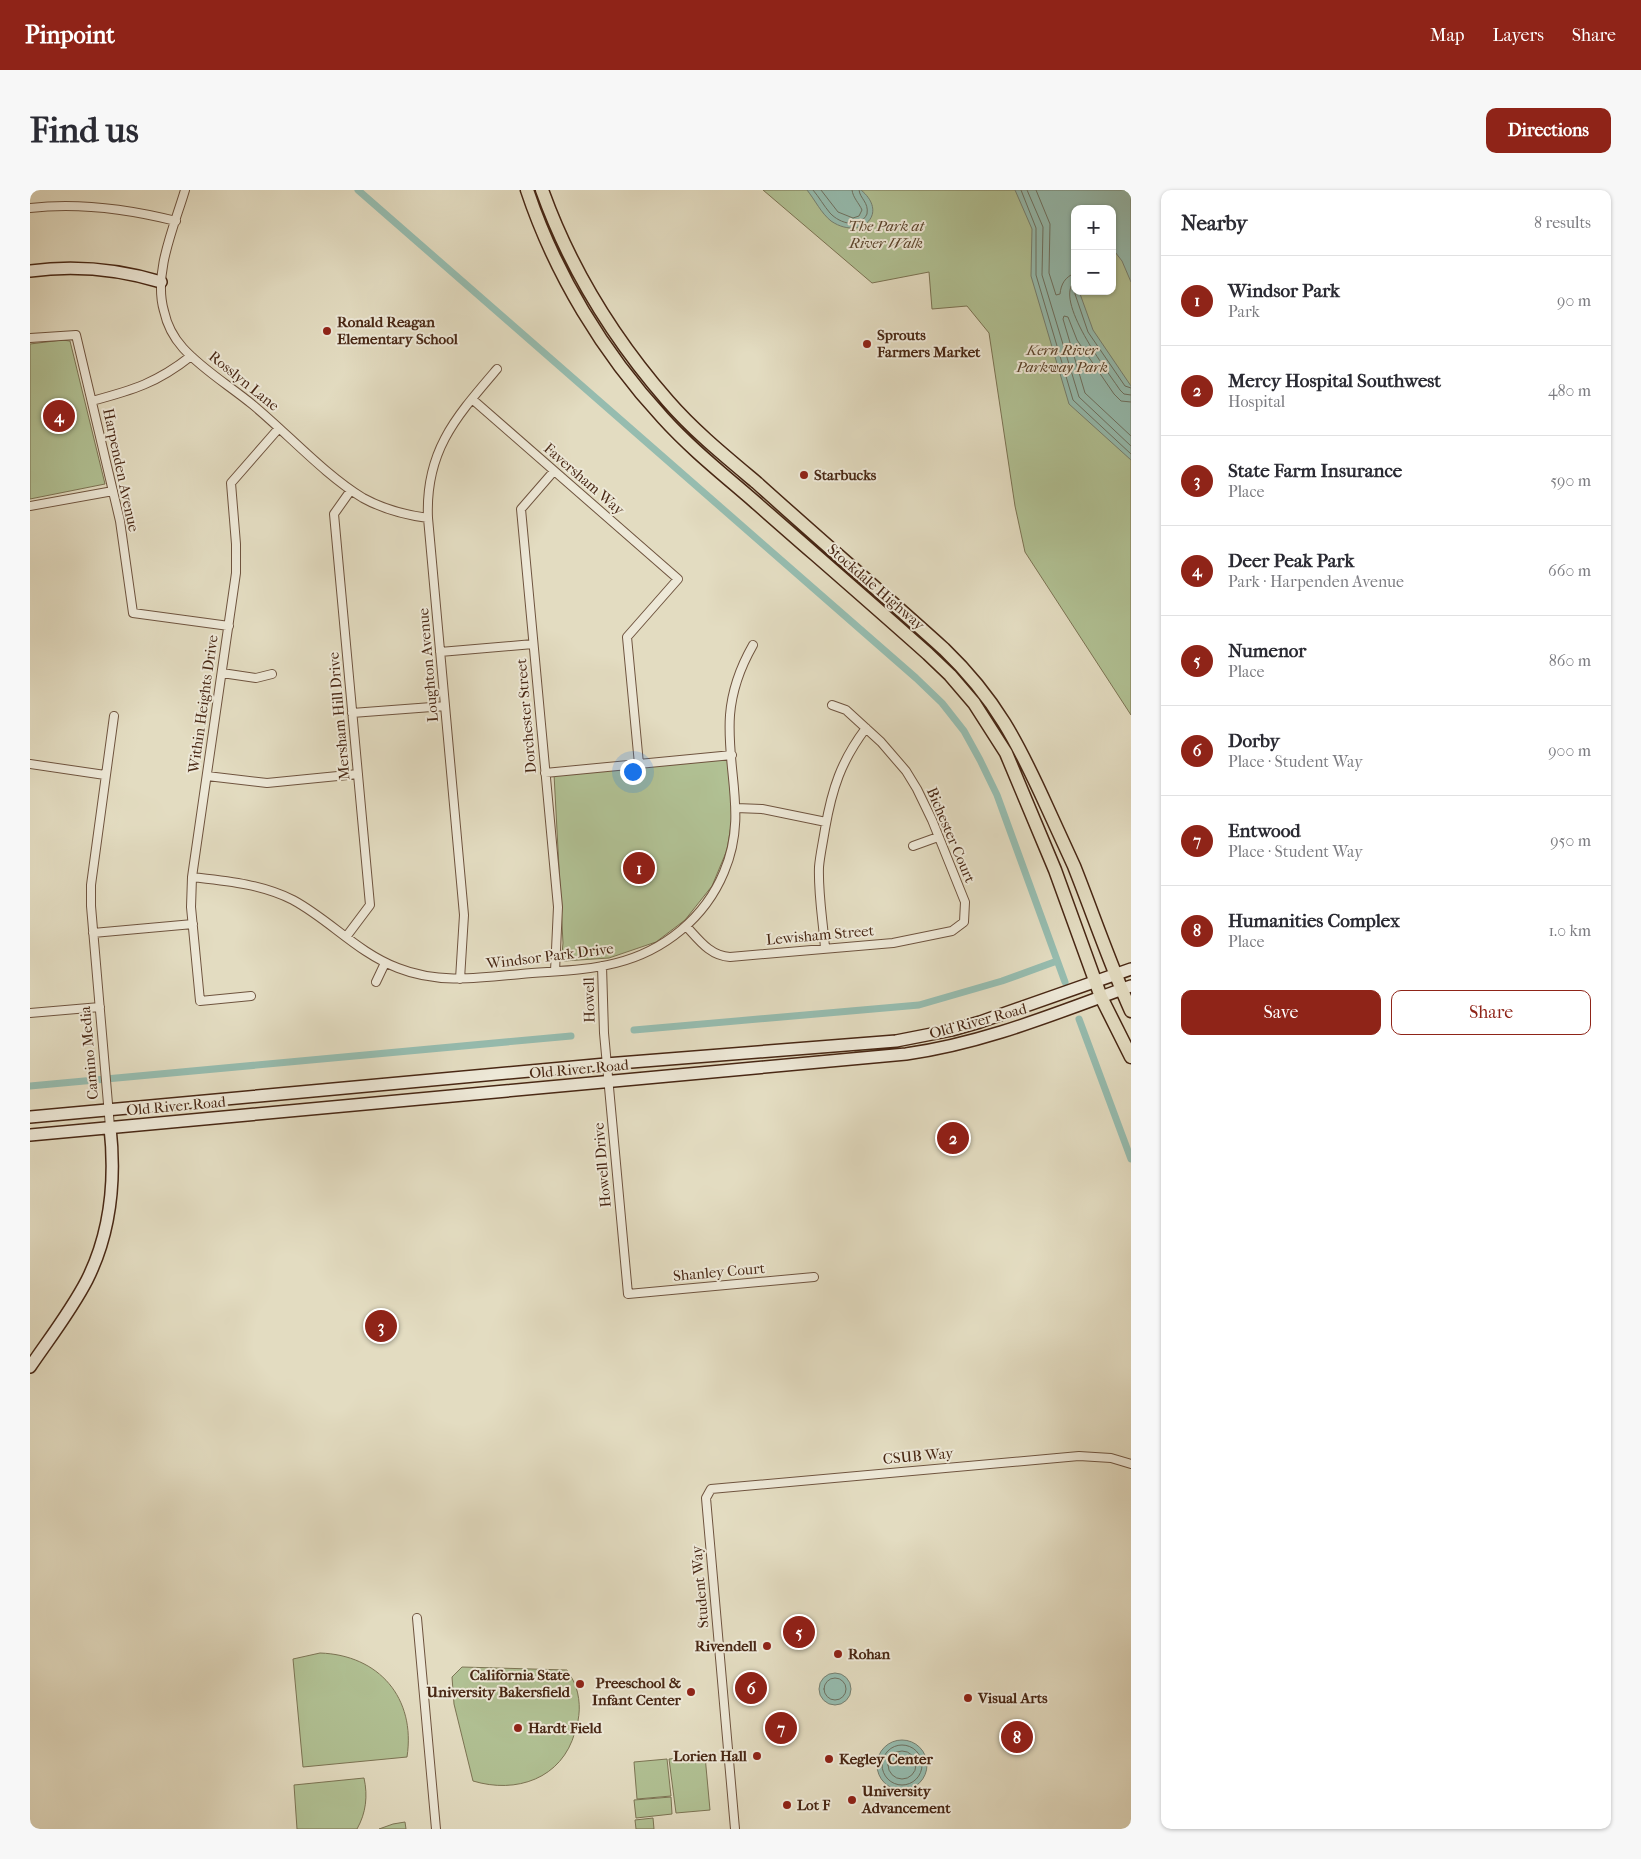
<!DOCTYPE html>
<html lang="en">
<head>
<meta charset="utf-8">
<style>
  :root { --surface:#fff; --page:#f7f7f7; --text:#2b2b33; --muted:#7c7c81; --line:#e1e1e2; --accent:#8f2418 }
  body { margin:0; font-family:"IM FELL French Canon",serif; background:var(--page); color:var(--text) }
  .controls { position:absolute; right:15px; top:15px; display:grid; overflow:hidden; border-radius:10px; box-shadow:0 1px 4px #0004 }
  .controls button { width:45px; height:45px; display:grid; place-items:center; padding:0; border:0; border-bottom:1px solid var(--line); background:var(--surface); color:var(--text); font:25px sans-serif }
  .you { position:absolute; left:602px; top:581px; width:18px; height:18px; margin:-12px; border:4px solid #fff; border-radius:50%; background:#1a73e8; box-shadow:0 0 0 8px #1a73e833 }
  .badge { display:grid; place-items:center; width:32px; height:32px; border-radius:50%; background:var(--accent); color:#fff; font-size:16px; font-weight:700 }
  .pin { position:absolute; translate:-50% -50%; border:2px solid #fff; box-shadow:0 1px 5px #0006 }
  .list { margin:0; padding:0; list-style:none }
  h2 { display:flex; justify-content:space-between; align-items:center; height:65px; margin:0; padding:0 20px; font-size:21px }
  h2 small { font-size:16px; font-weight:400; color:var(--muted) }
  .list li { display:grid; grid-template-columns:32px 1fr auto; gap:15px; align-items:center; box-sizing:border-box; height:90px; padding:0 20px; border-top:1px solid var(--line) }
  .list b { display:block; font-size:19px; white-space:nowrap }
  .list p { margin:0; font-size:16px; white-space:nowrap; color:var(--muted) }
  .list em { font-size:16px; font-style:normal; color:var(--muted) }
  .actions { display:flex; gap:10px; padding:15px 20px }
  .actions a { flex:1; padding:11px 0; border:1px solid var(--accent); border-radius:10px; text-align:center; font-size:18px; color:var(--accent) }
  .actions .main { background:var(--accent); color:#fff }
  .map { position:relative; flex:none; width:1101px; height:1639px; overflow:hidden; border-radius:10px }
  header { display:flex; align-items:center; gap:30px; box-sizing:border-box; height:70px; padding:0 25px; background:var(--accent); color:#fff }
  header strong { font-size:24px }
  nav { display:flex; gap:28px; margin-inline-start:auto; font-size:18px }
  .intro { display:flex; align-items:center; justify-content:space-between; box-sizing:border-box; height:120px; padding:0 30px }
  h1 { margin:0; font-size:35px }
  .button { padding:12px 22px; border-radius:10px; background:var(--accent); color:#fff; font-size:18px; font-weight:700 }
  main { display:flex; gap:30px; padding:0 30px }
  aside { flex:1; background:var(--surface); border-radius:10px; box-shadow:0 1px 4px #0004 }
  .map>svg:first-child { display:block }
</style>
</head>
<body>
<header>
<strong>Pinpoint</strong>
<nav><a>Map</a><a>Layers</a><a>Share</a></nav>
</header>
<div class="intro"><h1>Find us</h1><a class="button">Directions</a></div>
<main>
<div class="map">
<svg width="1101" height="1639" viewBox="0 0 1101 1639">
  <rect width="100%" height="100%" fill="#e3dcc1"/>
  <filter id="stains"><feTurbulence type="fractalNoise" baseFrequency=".004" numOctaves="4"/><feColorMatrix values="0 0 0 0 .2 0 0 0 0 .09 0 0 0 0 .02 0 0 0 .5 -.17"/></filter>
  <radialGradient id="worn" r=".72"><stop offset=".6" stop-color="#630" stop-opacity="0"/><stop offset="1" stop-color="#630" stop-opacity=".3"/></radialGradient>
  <path fill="#b1c194" stroke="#7c7454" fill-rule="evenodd" d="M733,0H1101V525L995,362L985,316L959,143L937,116L902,119L899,82L842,93ZM1045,19H1082V101H1045Z
    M32,150L40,151L75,294L0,309V154Z
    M699,569L703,623L697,660L682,696L655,730L626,752L579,768L534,771V764H532L533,753L524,584Z
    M867,856L866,859L825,862V860L836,858Z
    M290,1463C349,1465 386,1508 377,1567L273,1577L263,1469Z
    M432,1477L537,1480C540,1485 544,1491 546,1497C551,1513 550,1527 545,1542C532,1589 486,1604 443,1591L424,1514L422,1487Z
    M675,1566L680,1620L646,1623L639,1569Z
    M637,1569L641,1606L607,1609L604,1572Z
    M334,1588C338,1606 336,1623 327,1639H267L264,1595Z
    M641,1607L642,1624L606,1628L604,1610Z
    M623,1628L624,1639H606L605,1630Z
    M375,1632L376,1639H349L363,1634Z"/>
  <path fill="#96bcaf" stroke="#778071" d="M777,0H831C860,24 830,51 801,31C791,23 785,10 777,0Z
    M985,0H1100L1101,2V92L1092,71L1082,58V19H1045V101H1049L1063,140L1101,196V270L1039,214L1001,86L1002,39Z
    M789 1499a16 16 0 1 1 32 0a16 16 0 1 1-32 0Z
    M847 1575a25 25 0 1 1 50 0a25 25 0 1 1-50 0Z"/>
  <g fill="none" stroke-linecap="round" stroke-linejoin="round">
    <path stroke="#6f7262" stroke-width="1" d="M783,0C789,7 794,16 800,23C810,34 830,39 837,24C839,12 830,9 829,0
      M791,0L808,22L823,28L829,26L832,20C829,13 823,8 822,0
      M991,0L1006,38V85L1043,210L1101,264
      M997,0L1013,37L1012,85L1049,207L1101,256
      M1006,0L1020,34L1019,83L1026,105L1030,104C1031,94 1035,87 1045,83
      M1045,91C1022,109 1078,182 1090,200L1094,204L1101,205
      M1045,100V104L1058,142L1095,196L1101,198
      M1101,212L1091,211L1084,204L1047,150L1038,127L1034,126L1033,129L1055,203L1101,246
      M794 1499a11 11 0 1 1 22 0a11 11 0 1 1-22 0Z
      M852 1575a20 20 0 1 1 40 0a20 20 0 1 1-40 0Z
      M858 1575a14 14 0 1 1 28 0a14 14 0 1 1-28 0Z"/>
    <path stroke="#96bcaf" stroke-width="7" d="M328,0L886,488L912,513L934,541L950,570L967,605L1035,792
      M1049,829L1101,969
      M604,840L889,815L972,791L1027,771
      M0,896L541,846"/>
    <defs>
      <path id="street" d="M155,0C144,37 123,83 134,121C137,135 144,148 153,158C173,180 200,196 223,215C258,244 295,285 333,308C353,319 375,325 398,328
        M0,18C50,12 98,19 146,31
        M0,148L46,145L90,331L103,423L199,436
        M442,209L648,389L597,447L609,574
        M62,211C103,200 127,193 161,166
        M524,281L491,319L528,717L525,781
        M0,316L83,301
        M410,462L503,454
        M192,483L226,488L242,484
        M322,523L415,516
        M0,574L75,585
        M515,583L702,565
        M177,586L237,593L328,584
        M706,618L732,619L796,632
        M883,656L908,647
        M162,687C197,691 231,694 263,710C300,730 328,763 368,778C408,794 449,788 491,784C522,781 556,781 586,773C634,761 675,728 694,682C718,626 696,581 700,525C702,500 711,476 723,455
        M656,736C669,750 680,766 700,767L863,753L922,741L934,732L935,712L902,630L887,599L876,581L851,552L816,520L802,515
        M63,743L163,734
        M316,747L340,715L304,324L321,300
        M795,758C793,731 788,704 789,677C790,665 793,652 795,639C802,599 811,571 836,538
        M572,776L574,843L598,1104L784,1087
        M430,789L434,725L398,328C395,261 426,227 467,179
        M346,792L355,773
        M221,806L170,811L161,717L162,687L206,383V354L201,293L249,238
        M0,823L70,817
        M80,937L61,716V695L84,526
        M387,1428L406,1639
        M705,1639L676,1308L681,1299L1049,1266L1081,1268L1101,1274"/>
      <path id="secondary" d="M0,81C44,75 88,79 131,92
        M0,927L576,874L866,851L922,840L950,832L1101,779
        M0,945L876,864C955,853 1026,823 1101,796
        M0,1177C19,1149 41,1121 57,1090C81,1042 86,991 80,937"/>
      <path id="primary" d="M497,0C525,84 573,163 633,228C661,259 694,285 725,312C783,363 841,413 898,464L920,485L944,513L976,563L1025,680L1071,807L1101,867
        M512,0C540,78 583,148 638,211C664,241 696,267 727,293C789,349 852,403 914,459C966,509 988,553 1017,617C1026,637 1035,656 1044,676C1063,724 1080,774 1101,821"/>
    </defs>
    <use href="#street" stroke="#6f543f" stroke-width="10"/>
    <use href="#secondary" stroke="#482714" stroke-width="14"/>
    <use href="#primary" stroke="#482714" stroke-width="15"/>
    <use href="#street" stroke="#ede8d7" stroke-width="8"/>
    <use href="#secondary" stroke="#ede8d7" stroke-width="11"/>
    <use href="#primary" stroke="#e3dcc1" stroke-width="12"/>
  </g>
  <g fill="#8f2418" stroke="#ede8d7" stroke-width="2">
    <circle cx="297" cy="141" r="5"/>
    <circle cx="837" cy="154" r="5"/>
    <circle cx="774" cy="285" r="5"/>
    <circle cx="737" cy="1456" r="5"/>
    <circle cx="808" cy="1464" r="5"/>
    <circle cx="550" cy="1494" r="5"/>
    <circle cx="661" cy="1502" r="5"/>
    <circle cx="938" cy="1508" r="5"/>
    <circle cx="488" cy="1538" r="5"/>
    <circle cx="727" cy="1566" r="5"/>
    <circle cx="799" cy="1569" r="5"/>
    <circle cx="822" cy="1610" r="5"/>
    <circle cx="757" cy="1615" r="5"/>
  </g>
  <g text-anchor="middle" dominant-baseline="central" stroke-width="4" stroke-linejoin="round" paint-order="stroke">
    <g font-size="15" font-style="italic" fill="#5d462e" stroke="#ede8d7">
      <text x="856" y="36">The Park at<tspan x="856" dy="17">River Walk</tspan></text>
      <text x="1032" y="160">Kern River<tspan x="1032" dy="17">Parkway Park</tspan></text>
    </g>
    <g font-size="15" font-weight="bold" fill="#482714" stroke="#ede8d7" text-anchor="start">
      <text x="307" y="132">Ronald Reagan<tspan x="307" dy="17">Elementary School</tspan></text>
      <text x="847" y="145">Sprouts<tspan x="847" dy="17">Farmers Market</tspan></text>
      <text x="784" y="285">Starbucks</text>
      <text x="727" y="1456" text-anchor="end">Rivendell</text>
      <text x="818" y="1464">Rohan</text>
      <text x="540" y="1485" text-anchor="end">California State<tspan x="540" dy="17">University Bakersfield</tspan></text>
      <text x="651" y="1493" text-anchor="end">Preeschool &amp;<tspan x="651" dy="17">Infant Center</tspan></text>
      <text x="948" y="1508">Visual Arts</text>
      <text x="498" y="1538">Hardt Field</text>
      <text x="717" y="1566" text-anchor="end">Lorien Hall</text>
      <text x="809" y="1569">Kegley Center</text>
      <text x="832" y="1601">University<tspan x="832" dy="17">Advancement</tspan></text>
      <text x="767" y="1615">Lot F</text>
    </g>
    <g font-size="15" fill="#482714" stroke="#ede8d7">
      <text transform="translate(214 191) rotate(39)">Rosslyn Lane</text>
      <text transform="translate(91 280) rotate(78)">Harpenden Avenue</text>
      <text transform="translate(554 289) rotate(41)">Faversham Way</text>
      <text transform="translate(846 397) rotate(41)">Stockdale Highway</text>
      <text transform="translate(398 475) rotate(-95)">Loughton Avenue</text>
      <text transform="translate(173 514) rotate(-82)">Within Heights Drive</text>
      <text transform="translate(309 526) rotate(-95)">Mersham Hill Drive</text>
      <text transform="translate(496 526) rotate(-95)">Dorchester Street</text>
      <text transform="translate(921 645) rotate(67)">Bichester Court</text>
      <text transform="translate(790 745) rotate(-5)">Lewisham Street</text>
      <text transform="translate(520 766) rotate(-7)">Windsor Park Drive</text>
      <text transform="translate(559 810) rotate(-91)">Howell</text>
      <text transform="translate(948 831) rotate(-15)">Old River Road</text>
      <text transform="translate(59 863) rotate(-95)">Camino Media</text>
      <text transform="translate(549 879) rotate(-5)">Old River Road</text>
      <text transform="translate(146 916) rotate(-5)">Old River Road</text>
      <text transform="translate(572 975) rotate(-95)">Howell Drive</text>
      <text transform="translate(689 1082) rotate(-5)">Shanley Court</text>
      <text transform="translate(888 1266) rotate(-5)">CSUB Way</text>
      <text transform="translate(670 1397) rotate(-95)">Student Way</text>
    </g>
  </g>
  <rect width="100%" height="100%" filter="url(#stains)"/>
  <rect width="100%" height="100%" fill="url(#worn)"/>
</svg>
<div class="controls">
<button>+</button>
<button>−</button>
</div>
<div class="you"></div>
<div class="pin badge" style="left:609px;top:678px">1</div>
<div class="pin badge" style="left:923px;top:948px">2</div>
<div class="pin badge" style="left:351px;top:1136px">3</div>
<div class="pin badge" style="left:29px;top:226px">4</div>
<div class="pin badge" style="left:769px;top:1442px">5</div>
<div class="pin badge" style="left:721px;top:1498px">6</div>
<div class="pin badge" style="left:751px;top:1538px">7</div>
<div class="pin badge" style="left:987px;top:1547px">8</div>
</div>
<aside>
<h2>Nearby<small>8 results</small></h2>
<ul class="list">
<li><span class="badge">1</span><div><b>Windsor Park</b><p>Park</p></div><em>90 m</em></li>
<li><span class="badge">2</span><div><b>Mercy Hospital Southwest</b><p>Hospital</p></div><em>480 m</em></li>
<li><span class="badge">3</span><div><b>State Farm Insurance</b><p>Place</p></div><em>590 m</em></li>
<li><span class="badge">4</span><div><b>Deer Peak Park</b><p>Park · Harpenden Avenue</p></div><em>660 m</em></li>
<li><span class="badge">5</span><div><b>Numenor</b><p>Place</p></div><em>860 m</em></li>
<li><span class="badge">6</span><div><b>Dorby</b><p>Place · Student Way</p></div><em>900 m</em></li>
<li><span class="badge">7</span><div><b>Entwood</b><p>Place · Student Way</p></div><em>950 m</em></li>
<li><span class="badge">8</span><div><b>Humanities Complex</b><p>Place</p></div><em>1.0 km</em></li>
</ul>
<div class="actions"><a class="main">Save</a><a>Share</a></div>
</aside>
</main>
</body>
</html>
